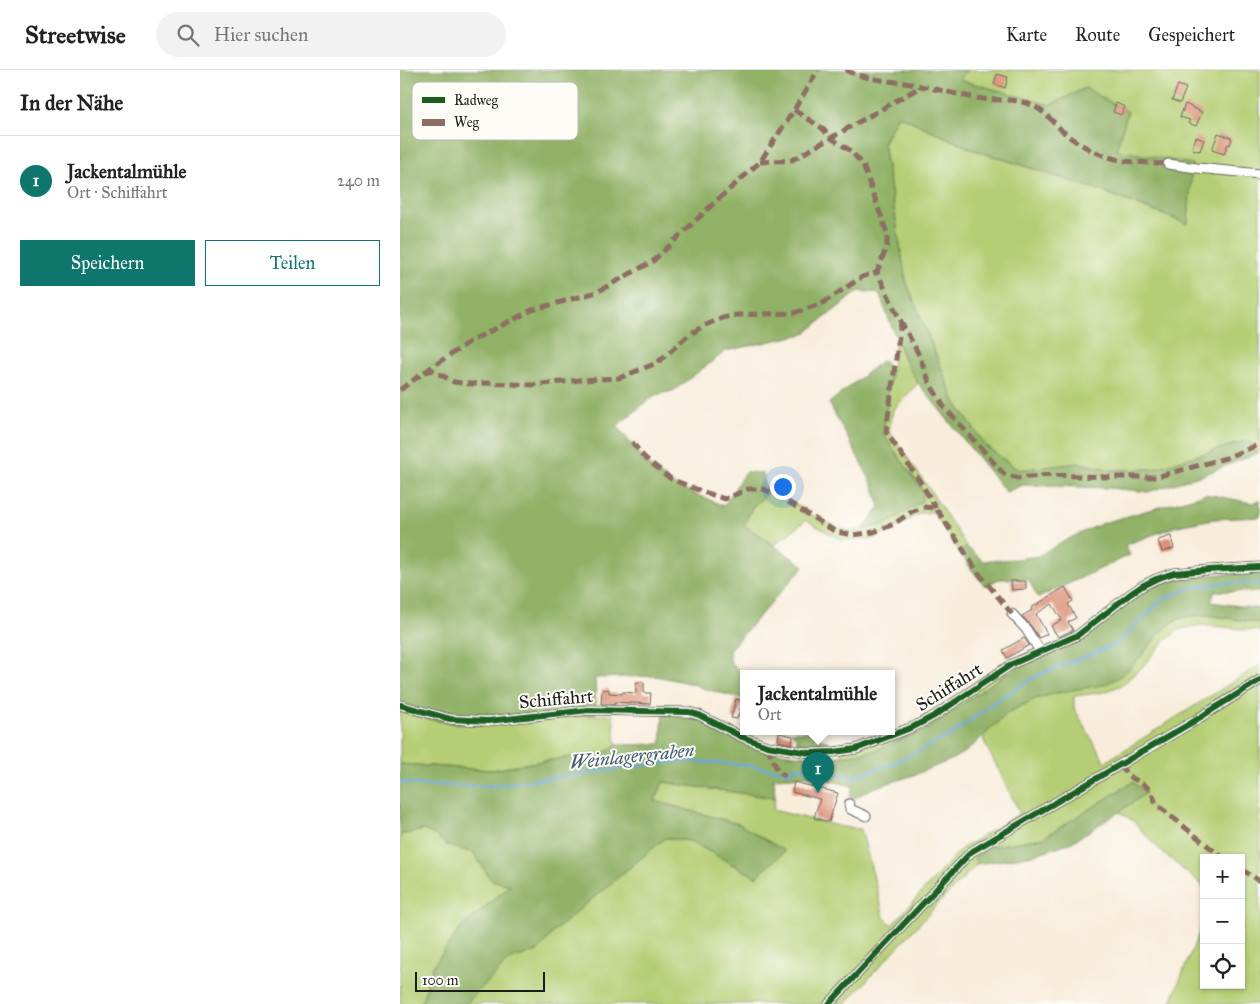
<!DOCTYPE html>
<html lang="de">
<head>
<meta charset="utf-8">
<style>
  :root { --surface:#fff; --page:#f2f2f2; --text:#222; --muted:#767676; --line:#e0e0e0; --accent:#0f766e }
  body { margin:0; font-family:"IM FELL Great Primer",serif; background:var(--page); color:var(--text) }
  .controls { position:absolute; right:15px; bottom:15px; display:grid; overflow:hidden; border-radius:0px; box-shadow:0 1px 4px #0004 }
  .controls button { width:45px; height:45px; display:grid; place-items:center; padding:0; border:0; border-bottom:1px solid var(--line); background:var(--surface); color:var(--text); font:25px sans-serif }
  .scale { position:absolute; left:15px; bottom:12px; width:130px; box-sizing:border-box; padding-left:5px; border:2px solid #1c1c1c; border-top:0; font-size:14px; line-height:18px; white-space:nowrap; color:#1c1c1c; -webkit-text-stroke:4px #fdfcf7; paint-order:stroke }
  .you { position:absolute; left:382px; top:416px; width:18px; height:18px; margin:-12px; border:4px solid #fff; border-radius:50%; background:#1a73e8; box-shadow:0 0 0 8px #1a73e833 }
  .badge { display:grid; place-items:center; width:32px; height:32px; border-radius:50%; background:var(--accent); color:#fff; font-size:16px; font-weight:700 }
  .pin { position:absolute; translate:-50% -41px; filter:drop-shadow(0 1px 2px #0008) }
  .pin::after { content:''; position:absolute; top:26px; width:18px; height:15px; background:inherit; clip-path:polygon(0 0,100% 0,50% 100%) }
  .popup { position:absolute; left:340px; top:600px; width:155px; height:65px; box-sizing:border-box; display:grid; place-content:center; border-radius:0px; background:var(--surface); filter:drop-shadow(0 1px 4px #0005); font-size:16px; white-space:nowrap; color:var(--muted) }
  .popup b { font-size:19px; color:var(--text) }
  .popup::after { content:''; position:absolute; left:50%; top:100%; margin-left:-10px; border:10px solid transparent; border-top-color:var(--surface) }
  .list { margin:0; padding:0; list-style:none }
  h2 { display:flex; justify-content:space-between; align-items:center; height:65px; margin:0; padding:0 20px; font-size:21px }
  h2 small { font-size:16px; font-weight:400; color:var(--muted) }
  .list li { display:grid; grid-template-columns:32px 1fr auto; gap:15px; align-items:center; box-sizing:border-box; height:90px; padding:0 20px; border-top:1px solid var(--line) }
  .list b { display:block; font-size:19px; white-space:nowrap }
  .list p { margin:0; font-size:16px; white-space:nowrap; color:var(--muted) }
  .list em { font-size:16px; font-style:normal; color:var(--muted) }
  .actions { display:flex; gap:10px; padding:15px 20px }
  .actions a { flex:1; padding:11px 0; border:1px solid var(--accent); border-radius:0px; text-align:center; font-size:18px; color:var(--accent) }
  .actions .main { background:var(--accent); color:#fff }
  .icon { flex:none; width:28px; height:28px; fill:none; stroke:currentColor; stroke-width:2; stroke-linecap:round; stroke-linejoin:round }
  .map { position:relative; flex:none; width:860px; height:934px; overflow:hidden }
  header { display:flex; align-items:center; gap:30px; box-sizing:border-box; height:70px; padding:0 25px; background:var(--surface); border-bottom:1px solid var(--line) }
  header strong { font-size:24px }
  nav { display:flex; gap:28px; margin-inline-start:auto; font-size:18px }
  .search { width:350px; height:45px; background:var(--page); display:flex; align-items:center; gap:12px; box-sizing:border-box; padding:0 18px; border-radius:28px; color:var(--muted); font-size:19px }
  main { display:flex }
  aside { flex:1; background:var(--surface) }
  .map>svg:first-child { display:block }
</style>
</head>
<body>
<header>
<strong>Streetwise</strong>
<div class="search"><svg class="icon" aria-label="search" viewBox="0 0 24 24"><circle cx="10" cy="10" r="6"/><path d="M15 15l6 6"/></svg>Hier suchen</div>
<nav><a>Karte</a><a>Route</a><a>Gespeichert</a></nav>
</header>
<main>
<aside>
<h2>In der Nähe<small></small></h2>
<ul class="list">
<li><span class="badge">1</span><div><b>Jackentalmühle</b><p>Ort · Schiffahrt</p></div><em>240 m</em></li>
</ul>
<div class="actions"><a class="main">Speichern</a><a>Teilen</a></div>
</aside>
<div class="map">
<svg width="860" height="934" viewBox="0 0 860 934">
  <rect width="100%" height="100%" fill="#fdfcf7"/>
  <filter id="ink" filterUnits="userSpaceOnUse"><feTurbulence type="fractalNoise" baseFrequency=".02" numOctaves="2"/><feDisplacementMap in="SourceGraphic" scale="10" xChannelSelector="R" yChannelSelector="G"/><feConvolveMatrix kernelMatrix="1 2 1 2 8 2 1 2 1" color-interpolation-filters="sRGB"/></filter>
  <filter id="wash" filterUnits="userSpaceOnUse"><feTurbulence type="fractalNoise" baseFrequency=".0096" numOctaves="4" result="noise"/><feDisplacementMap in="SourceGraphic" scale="20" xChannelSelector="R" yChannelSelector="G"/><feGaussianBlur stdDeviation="1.12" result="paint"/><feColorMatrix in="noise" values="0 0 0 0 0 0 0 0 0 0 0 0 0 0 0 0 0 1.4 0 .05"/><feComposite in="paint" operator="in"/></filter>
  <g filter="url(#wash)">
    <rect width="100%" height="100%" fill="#f8eddb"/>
    <path fill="#b5ce74" stroke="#687548" d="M567,0H860V381L858,383L849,370L753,399L711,400L680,393L618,400L586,376L555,332L506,211L483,74L498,45L571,79L696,119L787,154L716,80L728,42L685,18L651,35L560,10Z
      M496,268L504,289L518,313L493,340L489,361L530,420L567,477L560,482L533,442L520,443L498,457L472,469L441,470L406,450L374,475L344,455L353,436L366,425L365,416L381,425L410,444L432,455L448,461L462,460L486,454L521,432L524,422L483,364Z
      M806,545L860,553V561L834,558L800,555L778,560L761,575L741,598L722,615L704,622L674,626V638L705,692L860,595V934H770L804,851V915H841V788H804V817L760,780L732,750L719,742L745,723L733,712L643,768L593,776L574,787L577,794L533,839L445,934H66L110,889L138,881L154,861L265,768L290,771L356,807L339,754L255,731L263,712L375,728L373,740L442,757L461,759L484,847L492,855L561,779L620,743L584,671L583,665L609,642L635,629L673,619L732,596L764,559L776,550L790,546Z
      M602,593L608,602L524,661L474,681L443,686L439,678L470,673L509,657L540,638Z
      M0,641C15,646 44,654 60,654C111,656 162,644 213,645L216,675L206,682L131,693L92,700L0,694Z
      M23,760L35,765L48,776L74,783L91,810L110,815L60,859L33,896L21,934H0V765Z"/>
    <path fill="#90b166" stroke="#566641" d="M0,0H567L560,10L651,35L685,18L728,42L716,80L792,94L788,154L696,119L571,79L498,45L483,73L506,211L555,332L586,376L618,400L680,393L711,400L753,399L849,370L858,383L803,405L748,422L709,418L623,415L606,422L518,313L504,289L479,223L459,221L404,264L326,281L273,321L255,325L217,356L245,392L271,414L324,436L345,402L363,403L366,425L353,436L344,455L404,496L329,580L331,594L345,604H344V629L302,618L293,614L256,606L195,608L196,644L124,652L59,654L40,651L0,641Z
      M483,290L491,302L483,364L524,423L521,432L505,443L486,454L462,460L480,437L474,417L429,333Z
      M806,424L852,433L860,430V447L814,449L777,456L725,475L730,485L638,528L628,509H599L585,516L571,499L560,482L567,477L583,491L617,489L638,486L668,469L703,453Z
      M860,502V522L815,521L811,532L860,539V553L806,545L790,546L776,550L764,559L732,596L718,608L703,615L660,622L635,629L609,642L568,680L551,690L511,706L473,718L449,731L453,716L408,706L374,708L375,728L263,712L255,731L339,754L385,781L356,807L290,771L265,768L154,861L138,881L110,889L66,934H21L33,896L60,859L110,815L91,810L74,783L48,776L35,765L23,760L0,765V694L92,700L131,693L206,682L216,675L261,674L263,644H284L301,649L367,681L395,685L421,687L443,686L474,681L524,661L608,602L643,584L666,578L682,570L726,533L745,521L761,513L787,507L822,504Z
      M391,662H409L439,678L440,680L396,678L397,668Z
      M733,712L746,723L719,742L672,772L633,785L610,789L577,794L574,787L593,776L643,768Z"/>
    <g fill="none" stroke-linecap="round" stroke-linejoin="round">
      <path stroke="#69a7db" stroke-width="2.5" d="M1,712L21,715L91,716L254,694L289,691L346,695L390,702L395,697L454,707L497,692L551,665L602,627L638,605L715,575L763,529L794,517L823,513H860"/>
    </g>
    <g id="blocks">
      <path fill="#db8f76" d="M597,4L608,7L605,18L594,14Z
        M778,15L786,18L780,33L772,30Z
        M716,33L725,37L721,45L713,42Z
        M785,34L802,42L796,56L788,53L790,50L780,47Z
        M818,63L832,68L830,75L828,74L824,84L812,80Z
        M796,67L804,70L800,81L792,79Z
        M771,466L774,478L762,482L758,470Z
        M611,511H626V519L612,520Z
        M665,517L673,531L668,534L676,548L668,552L673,560L658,567L651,556L662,550L652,534L636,544L647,564L639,568L631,556L622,546L632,540L631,538Z
        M624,568L629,575L607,588L603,580Z
        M236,612H244V623H251L250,634L215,632V634H201L202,620L209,619V623L222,624L223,622L236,623Z
        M336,629L343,631L337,649L331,648Z
        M379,663L393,666L392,674L378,671Z
        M394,712L438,723L429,752L414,748L420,729L392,722Z"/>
    </g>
  </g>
  <g filter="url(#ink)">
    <use href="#blocks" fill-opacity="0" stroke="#69655f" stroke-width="1"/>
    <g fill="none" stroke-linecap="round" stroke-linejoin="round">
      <defs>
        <path id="minor" d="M768,94L797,98L860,104
          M612,544L626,559L640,581
          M0,635L50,649L88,651L189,640L289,642L299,645L342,667L367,676L410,683L434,682L456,679L513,657L534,646L612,594L678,565L729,525L742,516L756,509L774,503L809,500L860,497
          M449,734L450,739L466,746
          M429,934L571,782L791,653L860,610"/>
      </defs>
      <use href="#minor" stroke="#69655f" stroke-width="11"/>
      <use href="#minor" stroke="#fff" stroke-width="9"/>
      <path stroke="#8d6e63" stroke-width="5" stroke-dasharray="10 5" stroke-linecap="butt" d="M445,0C469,11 491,10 516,15C538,19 561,26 583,29C598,31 614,28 629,34C644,39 655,55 667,65C684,78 705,88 726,91C740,93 754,93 768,94
        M394,40L422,58L431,68L451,81L463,95L487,163V176L477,202L495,240L519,285L530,314L544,337L604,404L618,408L651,405L707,407H756L826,388L860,374
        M360,92L392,90L522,16
        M501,251L486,362L521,413L536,438
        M25,302L32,300L54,312L70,314L88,313L133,315L180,310L219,308L257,293L289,265L303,256L323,248L337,245L394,243L423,233L462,207L477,202
        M0,320L23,303L69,272L132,240L197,222L253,191L314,133L360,92L394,40L418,0
        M232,372L244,387L271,409L301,421L325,429L348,419H363L379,426L436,462L453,465L474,462L494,454L511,442L524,437L536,438L577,501L612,544
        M367,676L376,697L385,707
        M720,694L727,705L743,714L748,718L753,726L756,734L823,788
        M841,799L860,811"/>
      <defs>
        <path id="cycleway" d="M0,635L50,649L88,651L189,640L289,642L299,645L342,667L367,676L410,683L434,682L456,679L513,657L534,646L612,594L678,565L729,525L742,516L756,509L774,503L809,500L860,497
          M429,934L571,782L791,653L860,610"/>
      </defs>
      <use href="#cycleway" stroke="#fdfcf7" stroke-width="9"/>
      <use href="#cycleway" stroke="#1b5e20" stroke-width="6"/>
    </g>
  </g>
  <g text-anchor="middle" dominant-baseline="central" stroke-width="4" stroke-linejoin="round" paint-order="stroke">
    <g font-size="18" fill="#1c1c1c" stroke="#fdfcf7">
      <text transform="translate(549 617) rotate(-32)">Schiffahrt</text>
      <text transform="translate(156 629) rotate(-5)">Schiffahrt</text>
    </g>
    <g font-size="19" font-style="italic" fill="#3f5b72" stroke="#fdfcf7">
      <text transform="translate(232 686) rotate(-6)">Weinlagergraben</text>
    </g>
  </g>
  <rect x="12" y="12" width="166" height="58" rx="8" fill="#fdfcf7" stroke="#bab9b5" stroke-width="1"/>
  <rect x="22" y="27" width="23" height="6" fill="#1b5e20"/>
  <rect x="22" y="49" width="23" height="7" fill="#8d6e63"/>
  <g font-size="14" fill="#1c1c1c">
    <text x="54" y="35">Radweg</text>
    <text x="54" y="57">Weg</text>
  </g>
</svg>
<div class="controls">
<button>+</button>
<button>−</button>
<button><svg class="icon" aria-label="locate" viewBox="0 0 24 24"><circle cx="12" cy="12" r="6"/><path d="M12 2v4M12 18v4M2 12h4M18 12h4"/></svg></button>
</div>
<div class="scale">100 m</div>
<div class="you"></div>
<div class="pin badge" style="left:418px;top:723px">1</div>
<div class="popup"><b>Jackentalmühle</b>Ort</div>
</div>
</main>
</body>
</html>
